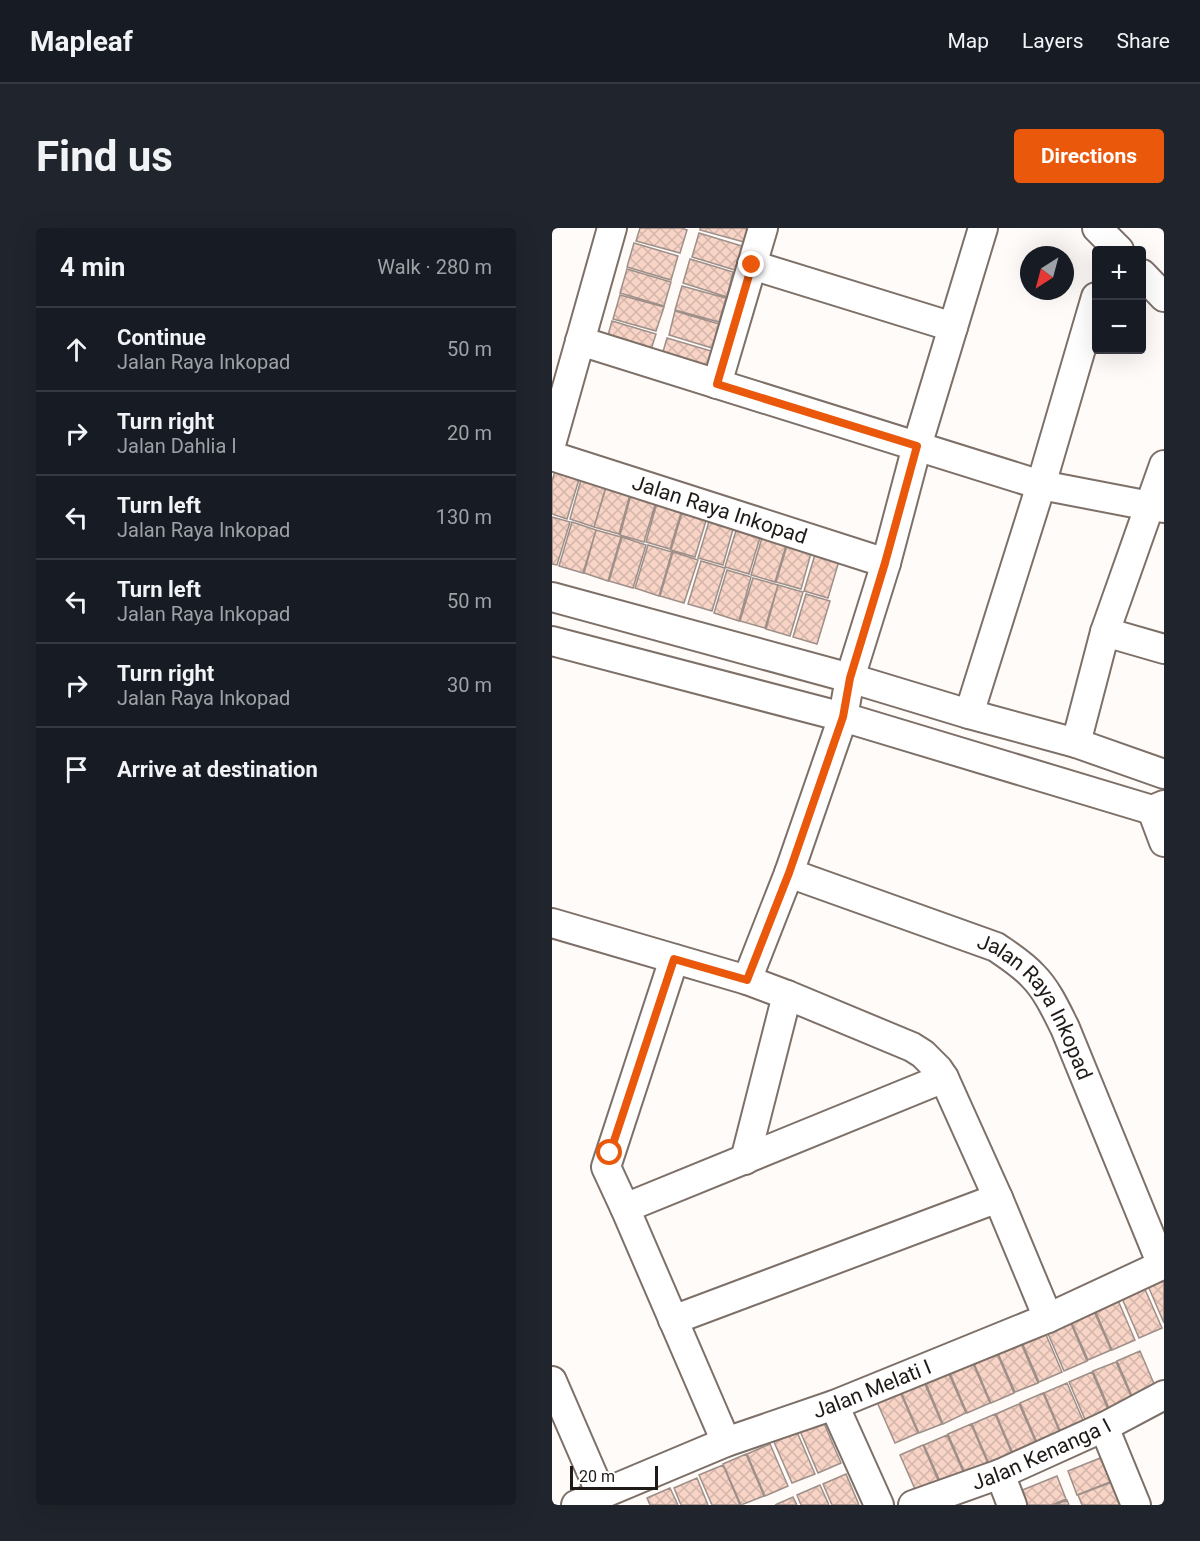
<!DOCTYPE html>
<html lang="en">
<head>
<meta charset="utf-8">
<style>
  :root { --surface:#171b24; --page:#20242c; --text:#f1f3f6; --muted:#9ea1a6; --line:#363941; --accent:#ea580c }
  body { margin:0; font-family:Roboto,sans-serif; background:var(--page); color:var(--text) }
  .controls { position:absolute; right:18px; top:18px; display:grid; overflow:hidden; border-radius:6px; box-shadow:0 6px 24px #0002 }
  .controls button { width:54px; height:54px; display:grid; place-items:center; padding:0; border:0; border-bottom:2px solid var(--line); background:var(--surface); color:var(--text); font:30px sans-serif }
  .compass { position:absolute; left:468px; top:18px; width:54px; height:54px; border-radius:50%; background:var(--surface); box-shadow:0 6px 24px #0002; rotate:216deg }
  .scale { position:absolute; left:18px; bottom:15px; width:88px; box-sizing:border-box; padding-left:6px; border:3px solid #1f1a17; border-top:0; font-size:16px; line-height:21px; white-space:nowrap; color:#1f1a17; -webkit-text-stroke:4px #fff; paint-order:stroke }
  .stop { position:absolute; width:18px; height:18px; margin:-14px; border:4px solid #ea580c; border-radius:50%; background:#fff }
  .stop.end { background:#ea580c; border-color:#fff; box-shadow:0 2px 6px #0008 }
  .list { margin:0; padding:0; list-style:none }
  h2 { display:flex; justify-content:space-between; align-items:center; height:78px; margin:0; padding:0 24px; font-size:26px }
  h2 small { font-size:20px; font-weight:400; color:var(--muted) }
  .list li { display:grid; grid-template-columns:39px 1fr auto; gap:18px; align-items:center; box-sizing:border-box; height:84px; padding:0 24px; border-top:2px solid var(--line) }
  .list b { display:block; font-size:22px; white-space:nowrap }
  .list p { margin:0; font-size:20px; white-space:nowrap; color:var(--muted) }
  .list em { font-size:20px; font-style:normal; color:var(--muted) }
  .icon { flex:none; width:33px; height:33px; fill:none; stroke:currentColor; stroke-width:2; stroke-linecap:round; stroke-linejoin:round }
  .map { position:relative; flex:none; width:612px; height:1277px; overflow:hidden; border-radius:6px }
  header { display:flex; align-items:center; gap:36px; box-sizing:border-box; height:84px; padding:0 30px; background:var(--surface); border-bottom:2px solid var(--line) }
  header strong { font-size:28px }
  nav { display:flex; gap:33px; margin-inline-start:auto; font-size:21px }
  .intro { display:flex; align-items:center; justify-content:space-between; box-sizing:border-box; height:144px; padding:0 36px }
  h1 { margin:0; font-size:42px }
  .button { padding:15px 27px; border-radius:6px; background:var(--accent); color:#fff; font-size:21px; font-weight:700 }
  main { display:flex; gap:36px; padding:0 36px }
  aside { flex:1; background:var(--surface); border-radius:6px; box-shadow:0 6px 24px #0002 }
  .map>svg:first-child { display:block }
</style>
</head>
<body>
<header>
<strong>Mapleaf</strong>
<nav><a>Map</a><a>Layers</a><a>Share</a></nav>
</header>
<div class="intro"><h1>Find us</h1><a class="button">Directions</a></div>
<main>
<aside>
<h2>4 min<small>Walk · 280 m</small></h2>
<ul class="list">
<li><svg class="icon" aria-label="ahead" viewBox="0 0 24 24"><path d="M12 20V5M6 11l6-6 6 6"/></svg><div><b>Continue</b><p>Jalan Raya Inkopad</p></div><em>50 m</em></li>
<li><svg class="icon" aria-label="right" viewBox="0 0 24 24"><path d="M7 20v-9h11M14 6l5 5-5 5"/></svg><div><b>Turn right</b><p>Jalan Dahlia I</p></div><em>20 m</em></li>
<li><svg class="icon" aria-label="left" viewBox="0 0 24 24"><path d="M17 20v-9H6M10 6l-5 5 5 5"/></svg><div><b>Turn left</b><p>Jalan Raya Inkopad</p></div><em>130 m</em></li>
<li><svg class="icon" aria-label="left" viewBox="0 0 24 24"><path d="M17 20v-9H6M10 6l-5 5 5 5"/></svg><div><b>Turn left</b><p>Jalan Raya Inkopad</p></div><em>50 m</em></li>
<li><svg class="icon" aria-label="right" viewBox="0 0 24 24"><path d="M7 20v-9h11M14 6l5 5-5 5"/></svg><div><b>Turn right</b><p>Jalan Raya Inkopad</p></div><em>30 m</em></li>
<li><svg class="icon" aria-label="arrive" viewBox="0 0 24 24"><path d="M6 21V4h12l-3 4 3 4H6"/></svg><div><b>Arrive at destination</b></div></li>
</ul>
</aside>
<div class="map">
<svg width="612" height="1277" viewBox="0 0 612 1277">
  <defs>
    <pattern id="building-cross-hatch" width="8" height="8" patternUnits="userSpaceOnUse" patternTransform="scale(1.5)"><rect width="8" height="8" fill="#f8d4c6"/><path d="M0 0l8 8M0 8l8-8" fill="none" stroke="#d4b5a9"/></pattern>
  </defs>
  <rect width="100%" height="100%" fill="#fefbf9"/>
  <path fill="url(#building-cross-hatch)" stroke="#9e8f89" stroke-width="1.5" d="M88,0H130L135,2L128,25L84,13Z
    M148,0H196L192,14L148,2Z
    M147,5L190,18L183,42L140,29Z
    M82,15L126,28L119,52L75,39Z
    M138,31L181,44L175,69L131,55Z
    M75,41L119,54L112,78L68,65Z
    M130,58L174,70L167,94L123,82Z
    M68,67L112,79L104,103L61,91Z
    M123,83L167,96L160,120L117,107Z
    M60,93L104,106L96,131L53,118Z
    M115,110L159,123L152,147L108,134Z
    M4,240L28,248L15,291L0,286V253Z
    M30,248L55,255L42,299L18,291Z
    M55,256L79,263L67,306L42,299Z
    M80,263L105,270L92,314L68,307Z
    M106,271L131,278L118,321L94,314Z
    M132,278L156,286L143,329L119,322Z
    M159,287L183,294L171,337L146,330Z
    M0,289L18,294L5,337L0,336Z
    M20,294L44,302L31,345L7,338Z
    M186,296L210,303L197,346L173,339Z
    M44,302L69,309L56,353L32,345Z
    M212,303L236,311L223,354L199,347Z
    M70,309L94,317L81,360L57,353Z
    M237,311L261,318L249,361L224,354Z
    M96,317L120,324L107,368L83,360Z
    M265,320L289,326L276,370L252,363Z
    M121,324L146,332L132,375L108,368Z
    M149,333L173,340L160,383L136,376Z
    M175,342L199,349L187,393L162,385Z
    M201,350L226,357L213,400L188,393Z
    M226,357L251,364L238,408L214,401Z
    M254,366L278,373L265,416L241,409Z
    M612,1051V1095L596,1058Z
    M592,1059L610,1100L587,1110L569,1068Z
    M565,1070L583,1112L560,1122L542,1080Z
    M541,1081L559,1122L536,1132L518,1091Z
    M517,1091L535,1133L512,1143L494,1101Z
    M492,1102L510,1144L487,1154L469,1112Z
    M468,1113L486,1155L463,1164L445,1123Z
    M444,1123L462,1165L439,1175L421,1133Z
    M588,1123L606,1165L583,1175L565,1133Z
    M420,1133L438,1175L415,1185L397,1143Z
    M564,1134L582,1175L559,1185L541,1143Z
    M396,1144L414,1185L391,1196L373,1153Z
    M540,1144L558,1186L535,1196L517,1154Z
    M372,1154L390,1196L367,1205L349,1164Z
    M515,1155L533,1197L510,1207L492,1165Z
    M348,1164L366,1205L343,1215L325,1174Z
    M491,1165L509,1207L486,1217L468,1175Z
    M467,1176L485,1217L462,1228L444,1186Z
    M443,1186L461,1228L438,1238L420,1196Z
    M271,1193L289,1235L266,1245L248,1203Z
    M419,1196L437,1238L414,1248L396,1206Z
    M245,1204L263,1246L240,1255L222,1214Z
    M395,1207L413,1248L390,1258L372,1217Z
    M218,1216L236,1258L213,1268L195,1226Z
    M371,1217L389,1259L366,1268L348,1227Z
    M194,1226L212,1268L189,1277L171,1236Z
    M558,1226L568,1250L525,1267L516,1243Z
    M171,1237L188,1277H160L147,1247Z
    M294,1246L307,1277H280L271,1256Z
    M505,1248L514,1271L500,1277H468L463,1265Z
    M145,1250L156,1277H129L122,1260Z
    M568,1251L570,1277H530L526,1267Z
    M268,1257L277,1277H249L245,1267Z
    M118,1260L126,1277H98L95,1270Z
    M241,1269L245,1277H223Z
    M515,1272L517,1277H503Z"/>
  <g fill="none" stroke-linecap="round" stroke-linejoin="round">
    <defs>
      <g id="minor">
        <path d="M545,0L567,22"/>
        <path d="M200,37L401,99"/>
        <path d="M590,46L612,69"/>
        <path d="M28,113L489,257L598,278L612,280"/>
        <path d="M165,156L211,0"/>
        <path d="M0,213L60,0"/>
        <path id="s1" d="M0,228L334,335"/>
        <path d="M612,237L553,404L612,421"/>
        <path d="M0,369L298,450L417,486L524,515L612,546"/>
        <path d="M0,413L291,489L600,582L612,577"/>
        <path d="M417,486L489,257L544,69"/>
        <path d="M524,515L553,404"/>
        <path d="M600,582L612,614"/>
        <path id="s2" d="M237,645L444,719C457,728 470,736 481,748C495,762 504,782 513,800L610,1037"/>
        <path d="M0,695L195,752L235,767L360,819L371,826L386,841L392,850L446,970L496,1090"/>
        <path d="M122,731L54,939L73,980L174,1214"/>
        <path d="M195,752L237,645L291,489L298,450L334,335L365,218L431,0"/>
        <path d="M193,932L235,767"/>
        <path d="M73,980L392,850"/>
        <path d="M121,1092L446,970"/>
        <path d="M0,1153L49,1266"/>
        <path d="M282,1177L327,1277"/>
        <path d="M552,1199L584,1277"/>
        <path d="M448,1246L460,1277"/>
        <path id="s3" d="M24,1277L174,1214L282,1177L496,1090L612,1036"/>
        <path id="s4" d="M361,1277L448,1246L552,1199L612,1167"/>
      </g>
    </defs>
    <use href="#minor" stroke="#7d7068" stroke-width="32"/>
    <use href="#minor" stroke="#fff" stroke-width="28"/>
  </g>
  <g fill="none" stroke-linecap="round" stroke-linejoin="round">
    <path stroke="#ea580c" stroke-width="8" d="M58,925L122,731L195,752L237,645L291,489L298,450L333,335L365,218L165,156L200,37"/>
  </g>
  <g text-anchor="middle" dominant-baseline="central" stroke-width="4.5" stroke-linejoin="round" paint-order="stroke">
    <g font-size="21" fill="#1f1a17" stroke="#fff">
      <text stroke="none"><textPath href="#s1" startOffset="176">Jalan Raya Inkopad</textPath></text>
      <text stroke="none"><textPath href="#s2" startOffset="292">Jalan Raya Inkopad</textPath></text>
      <text stroke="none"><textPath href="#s3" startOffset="318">Jalan Melati I</textPath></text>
      <text stroke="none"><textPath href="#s4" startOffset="138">Jalan Kenanga I</textPath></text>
    </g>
  </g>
</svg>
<div class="controls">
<button>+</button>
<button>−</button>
</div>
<svg class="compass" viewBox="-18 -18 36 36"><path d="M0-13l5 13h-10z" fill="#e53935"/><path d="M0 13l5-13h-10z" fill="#9ea1a6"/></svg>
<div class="scale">20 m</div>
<div class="stop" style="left:58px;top:925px"></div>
<div class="stop end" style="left:200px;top:37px"></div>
</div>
</main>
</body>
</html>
